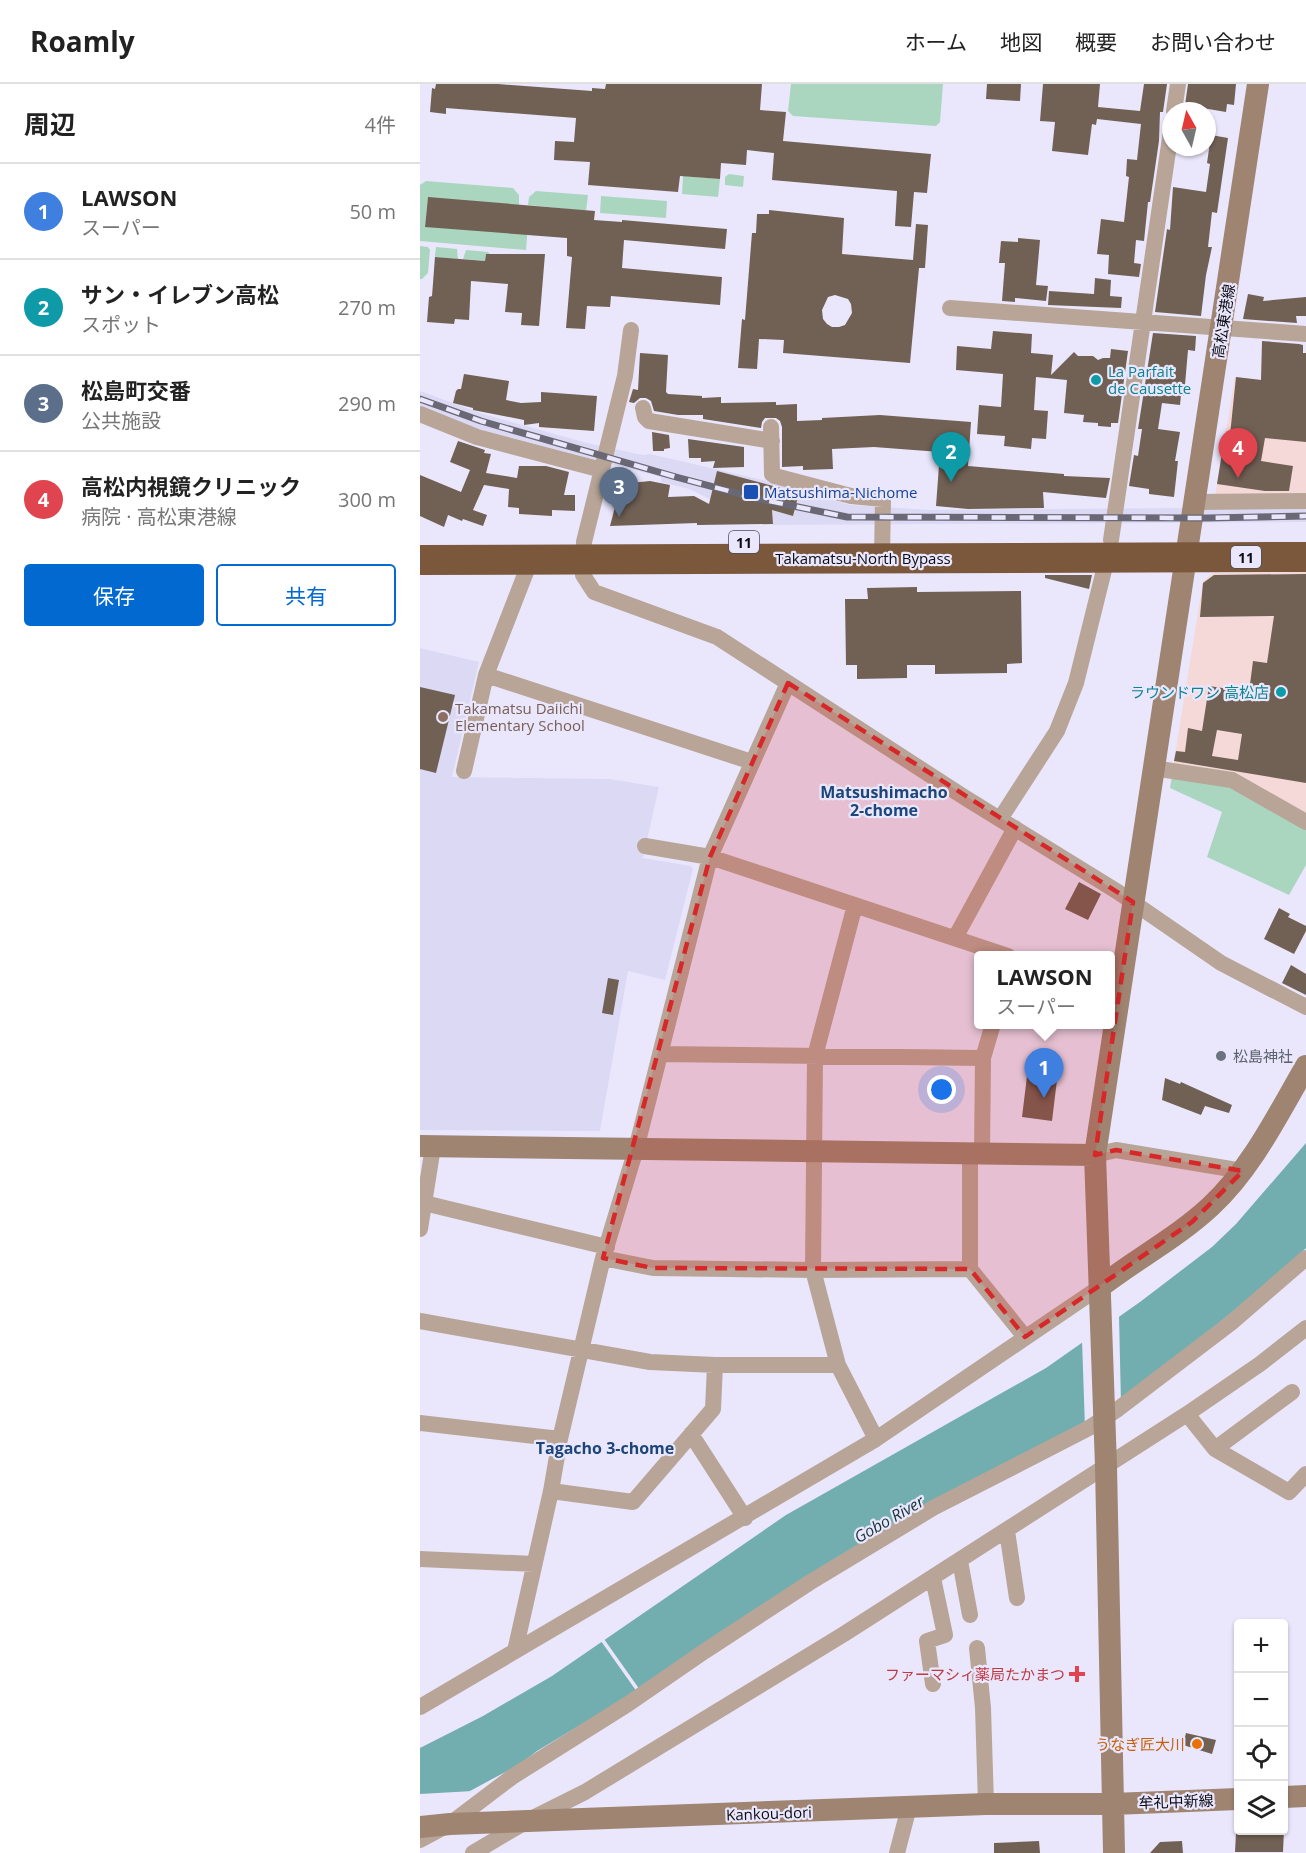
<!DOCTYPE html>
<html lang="ja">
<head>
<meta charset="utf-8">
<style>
  :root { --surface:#fff; --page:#f6f6f6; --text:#222; --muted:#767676; --line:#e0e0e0; --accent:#0269d1 }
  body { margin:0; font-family:"Open Sans","Noto Sans JP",sans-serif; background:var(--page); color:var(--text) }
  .controls { position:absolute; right:18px; bottom:18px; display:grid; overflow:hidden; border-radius:6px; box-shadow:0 2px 4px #0004 }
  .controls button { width:54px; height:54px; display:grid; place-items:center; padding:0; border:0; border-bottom:2px solid var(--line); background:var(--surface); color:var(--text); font:30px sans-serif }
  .compass { position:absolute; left:742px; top:18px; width:54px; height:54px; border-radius:50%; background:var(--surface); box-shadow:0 2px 4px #0004; rotate:352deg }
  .you { position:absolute; left:522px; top:1006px; width:21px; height:21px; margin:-15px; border:4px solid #fff; border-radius:50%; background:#1a73e8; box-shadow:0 0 0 9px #1a73e833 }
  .badge { display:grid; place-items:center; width:39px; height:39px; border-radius:50%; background:var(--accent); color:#fff; font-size:20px; font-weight:700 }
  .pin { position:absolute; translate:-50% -50px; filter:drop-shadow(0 2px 3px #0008) }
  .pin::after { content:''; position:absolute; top:32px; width:21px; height:18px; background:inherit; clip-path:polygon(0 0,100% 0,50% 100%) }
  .popup { position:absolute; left:554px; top:867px; width:141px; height:78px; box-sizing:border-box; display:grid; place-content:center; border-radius:6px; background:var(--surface); filter:drop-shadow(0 2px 4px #0005); font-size:20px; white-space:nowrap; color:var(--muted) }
  .popup b { font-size:22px; color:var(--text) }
  .popup::after { content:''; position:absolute; left:50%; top:100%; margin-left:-12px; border:12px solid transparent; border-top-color:var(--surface) }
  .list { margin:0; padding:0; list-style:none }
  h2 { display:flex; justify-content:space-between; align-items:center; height:78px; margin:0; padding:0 24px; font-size:26px }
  h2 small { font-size:20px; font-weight:400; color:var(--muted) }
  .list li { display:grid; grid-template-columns:39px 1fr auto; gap:18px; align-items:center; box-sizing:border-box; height:96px; padding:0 24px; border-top:2px solid var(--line) }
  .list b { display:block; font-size:22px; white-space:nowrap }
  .list p { margin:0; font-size:20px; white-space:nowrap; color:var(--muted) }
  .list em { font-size:20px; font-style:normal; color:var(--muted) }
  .actions { display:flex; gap:12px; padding:18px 24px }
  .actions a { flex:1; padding:14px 0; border:2px solid var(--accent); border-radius:6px; text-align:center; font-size:21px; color:var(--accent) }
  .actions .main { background:var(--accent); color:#fff }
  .icon { flex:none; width:33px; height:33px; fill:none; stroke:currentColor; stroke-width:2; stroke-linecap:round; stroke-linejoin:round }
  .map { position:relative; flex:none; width:886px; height:1769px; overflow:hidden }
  header { display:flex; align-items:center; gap:36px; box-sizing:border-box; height:84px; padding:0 30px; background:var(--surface); border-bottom:2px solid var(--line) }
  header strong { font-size:28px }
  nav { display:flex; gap:33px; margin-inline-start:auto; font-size:21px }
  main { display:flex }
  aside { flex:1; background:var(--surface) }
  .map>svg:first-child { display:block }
</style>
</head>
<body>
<header>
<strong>Roamly</strong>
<nav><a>ホーム</a><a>地図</a><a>概要</a><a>お問い合わせ</a></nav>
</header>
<main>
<aside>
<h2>周辺<small>4件</small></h2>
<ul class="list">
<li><span class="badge" style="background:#3f7fe0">1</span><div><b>LAWSON</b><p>スーパー</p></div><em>50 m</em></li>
<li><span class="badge" style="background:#0f9aa8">2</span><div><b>サン・イレブン高松</b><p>スポット</p></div><em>270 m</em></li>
<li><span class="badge" style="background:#5c6f8a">3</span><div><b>松島町交番</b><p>公共施設</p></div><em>290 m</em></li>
<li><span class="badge" style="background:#e0444e">4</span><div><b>高松内視鏡クリニック</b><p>病院 · 高松東港線</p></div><em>300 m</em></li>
</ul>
<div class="actions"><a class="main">保存</a><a>共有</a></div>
</aside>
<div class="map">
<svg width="886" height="1769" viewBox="0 0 886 1769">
  <rect width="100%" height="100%" fill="#eae7fd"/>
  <path fill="#f4d9d8" d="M815,293L886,300V412H795Z
    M886,488V732L753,683L783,497L793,489Z"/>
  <path fill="#dcd9f5" d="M0,307L63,330L171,360L223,371L230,370L347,397L430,421L510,426L886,423V438L353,441L352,430L290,415L269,405L241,398V393L58,345L0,324Z
    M0,564L59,578L32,693L189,695L239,703L223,774L271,782L273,785L245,896L208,887L180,1047L0,1046Z"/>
  <path fill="#aad6c0" d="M371,0H523L520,38L516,42L373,32L368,27Z
    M309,90L324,92L323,103L305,101V93Z
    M263,92L300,95L298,113L262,110Z
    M6,97L93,104L99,111V121L8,114L5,142L109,129L106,166L0,157V101Z
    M116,107L168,111L166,127L108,121L109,113Z
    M181,112L247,117L246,134L180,129Z
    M0,162L8,163L10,166L8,189L2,195H0Z
    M16,163L37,165L38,175L15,173L13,188Z
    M46,166L68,168L70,170H66L65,177L43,175Z
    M752,691L811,699L886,743V781L869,811L787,773L802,728L750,704Z"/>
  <path fill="#72aeb0" d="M886,1059V1164L864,1186L710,1311L117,1667L100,1680L0,1734V1664L63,1632L132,1592L366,1431L626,1284L720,1218L792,1163L816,1140Z"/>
  <path fill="#eae7fd" d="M699,1232L701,1320L665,1344L662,1256Z
    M184,1555L220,1606L217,1608L181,1557Z
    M53,1707L1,1736L0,1737V1710Z"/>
  <path fill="#716054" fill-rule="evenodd" d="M16,0H78L172,7V4L185,5L186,0H342L340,26L366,28L363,57L511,70L507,109L494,108L491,143L475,142L477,107L352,96L354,69L327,66L326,81L301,79L300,95L260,92L258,108L168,101L170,78L134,76L135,57L154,58L156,34L26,24V30L10,28L12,4L15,5Z
    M567,0H601L600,17L566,15Z
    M623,0H680L678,23L720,27L724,0H747L743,28H740L739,57L730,118H728L724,157L716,156L714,179L721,180L719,193L688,190L689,171L677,170L681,135L704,138L709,93L706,92L707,75L717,76L721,40L677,35L676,41L672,40L668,71L632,67L635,38L620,37Z
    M768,0H816L814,21L807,20L806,28L765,21Z
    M791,51L808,54L797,129L792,128L788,163H792L786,191L781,232L735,228L747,145L750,146L753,103L786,108L790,80L787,79Z
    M8,113L175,127L174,136L202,138V136L307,145L305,165L204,156L202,184L302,193L300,221L191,212L190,223L167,222L165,245L146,244L152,173L147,172V154L5,143Z
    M349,126L424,134L422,170L493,176L496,140L508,141L505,184H499L490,279L363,269L364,256L339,255L337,285L318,284L322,235L325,236L332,149H336L337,130H349ZM415,211L428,215L431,220L432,229L425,241L419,243H412L407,240L403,235L402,226L408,213Z
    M598,154L620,156L616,201L628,202L626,217L595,214V218L582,217L585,179H579L581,157L598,158Z
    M66,170H125L119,242L101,241L102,229L85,228L88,200L51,197L49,236L35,235L34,240L7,238L9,213L12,212L15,173L65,177Z
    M675,194L691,196L690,212L702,213L701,224L628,221L629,207L674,210Z
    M828,210L844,213L843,217L886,213V232H876L877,239L823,235Z
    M573,247L612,250L611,269L633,271L631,291L654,268L658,272H673L678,276L683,274H690L691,265L708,267L698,339H691V343L678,342V339L663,338L664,331L644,329L647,296L616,293L614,326L628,327L626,355L612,354L611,365L584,362L585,352L557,350L559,321L581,323L583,290L536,286L537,262L571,265Z
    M733,249L776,252L775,267L768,266L764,312L761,311L760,321L742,319L738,345L760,348L755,377H758L754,413L729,410V405L709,402L714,371L718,372L722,345H718Z
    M842,257L879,260L883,261V269H886V358L845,354L841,377L873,382L869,407H845L797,400L805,350L810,351L816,293L841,296Z
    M220,269L248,271L246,308L248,310L282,312V314L301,313V319L356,318V321L377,320V337L402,336V334L460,331L551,338L548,382L644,390V392L690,394L686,414L623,408L624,424L548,425L516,422L520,368L454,363L412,365L413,385L383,386V382L362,383V343L360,337L356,334H345L342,338L341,344L283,335V331H258L234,327L231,317L226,314H220L214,319L209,318L213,305L218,306Z
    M44,290L89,297L86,316L101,319L121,318V308L177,312L174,347L119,343V339L104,341V336L53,326V324L33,319L36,307L38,305H41Z
    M232,348L249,351L250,364L244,365V367H233Z
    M268,355L324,363V383L293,384L295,377L281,378V374H269Z
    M38,357L65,366L64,369L71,370L66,389L97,394L99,382H126L149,388L144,411H155V427L132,426V432L99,430V424L88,423L89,405L64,401L53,426L67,431L63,442L43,435L42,437L28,431L24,443L0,432V391L41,408L50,386L30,378Z
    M297,387L379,409L373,432L352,426L353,440L277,441V439L190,442L201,400L230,397L250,401L248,413L274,412L289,420Z
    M886,490V699L754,677L756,667L765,668L768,644L782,647L789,602L829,608L833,577L847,579L854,532L780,533L783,499L794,491ZM797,646L822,650L818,676L792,672Z
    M625,491H672L669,505L625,494Z
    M497,503V508L601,507L602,579L587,580V589L515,590V581H487V594L437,595V581H426L425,515H448L447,504Z
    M0,603L35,611L16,689L0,685Z
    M659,798L681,810L668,836L645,825Z
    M859,824L870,830L868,833L886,842V847L874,870L844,855Z
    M871,881L886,890V911L862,899Z
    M188,894L199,896L193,931L182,929Z
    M607,992L637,996L632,1037L602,1033Z
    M745,994L760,1000L761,998L812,1021L809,1029L785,1022L781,1031L742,1016Z
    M766,1649L796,1656L792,1670L763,1661Z
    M832,1746H864L863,1768H815L816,1749H832Z
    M619,1757L620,1769H574V1759Z
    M762,1757L763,1769H730L740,1758Z"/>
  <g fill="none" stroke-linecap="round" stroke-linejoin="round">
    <path stroke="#b8a598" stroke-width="16" d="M754,27L758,0
      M530,224L886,250
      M211,246L205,292L164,458L163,491L174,508L297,553L544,713L698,808L801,879L886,923
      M223,324L225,333L229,337L352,357
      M0,330L57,353L182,386
      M351,343L352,390L355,392L431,412L463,415L462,474
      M775,418L886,417
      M691,456L751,47
      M111,475L66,591L332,678
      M733,684L812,696L886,738
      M44,687L66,591
      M580,735L637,647L656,599L687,474
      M225,762L290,773L588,872
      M435,821L395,972L393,1186L418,1281L456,1355
      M535,854L595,744
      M240,970L563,974L562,1069
      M563,974L573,940
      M550,1069V1185L605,1253
      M675,1071L696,1066L823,1087
      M0,1118L187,1163
      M0,1145L13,1063
      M183,1174L233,1184L393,1186L550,1185
      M0,1237L230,1278L295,1281H418
      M767,1330L795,1365L869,1408L886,1390
      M0,1339L140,1355
      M271,1350L325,1434
      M795,1365L872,1308
      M131,1407L213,1418L293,1325L295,1281
      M587,1447L597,1514
      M0,1475L114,1480
      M540,1477L550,1531
      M557,1564L563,1624L566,1720
      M95,1567L131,1407L140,1355L183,1174L216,1065L290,773L368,599
      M513,1600L507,1557L525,1551L513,1494
      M0,1623L456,1355L680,1203
      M0,1756L30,1740L92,1693L208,1620L285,1567L389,1499L513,1424L669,1344L698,1325L811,1239L886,1174
      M53,1769L107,1737L165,1708L424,1550L767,1330L840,1280L886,1244
      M477,1769L489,1723"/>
    <path stroke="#9e8471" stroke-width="22" d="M0,1062L675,1071
      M680,1203C716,1175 758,1153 791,1122C832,1084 858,1030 886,982
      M864,1713L886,1712
      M0,1743L30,1740L566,1720H693L818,1715
      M694,1769L686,1382L675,1071L838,0"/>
    <path stroke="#7b573c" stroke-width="30" d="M0,476L886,473"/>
    <defs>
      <path id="rail" d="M0,315L61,337L256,393L339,415L427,433L787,434L886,432"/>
    </defs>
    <use href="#rail" stroke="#6a6875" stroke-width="7"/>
    <use href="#rail" stroke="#eae7fd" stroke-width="4.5" stroke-dasharray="14" stroke-linecap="butt"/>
  </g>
  <path fill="#d62828" fill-opacity="0.2" stroke="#d62828" stroke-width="4.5" stroke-dasharray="12 8" stroke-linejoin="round" d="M368,599L713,818L675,1071L696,1066L823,1087L772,1138L605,1253L550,1185L233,1184L183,1174L290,773Z"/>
  <g fill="#0f9aa8" stroke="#eae7fd" stroke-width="2">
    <circle cx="676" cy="296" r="6"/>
    <circle cx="861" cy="608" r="6"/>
  </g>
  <rect fill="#1a4fb4" stroke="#eae7fd" stroke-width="2" x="323" y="400" width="16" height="16" rx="3"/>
  <circle fill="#8d6e63" stroke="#eae7fd" stroke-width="2" cx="23" cy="633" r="6"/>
  <circle fill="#6b7280" stroke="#eae7fd" stroke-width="2" cx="801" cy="972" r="6"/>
  <path fill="#e0444e" stroke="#eae7fd" stroke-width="2" d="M654 1581h6v6h6v6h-6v6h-6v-6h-6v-6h6z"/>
  <circle fill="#e8710a" stroke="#eae7fd" stroke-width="2" cx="777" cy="1660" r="6"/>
  <g text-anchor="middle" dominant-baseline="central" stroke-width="4.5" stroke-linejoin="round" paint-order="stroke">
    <g fill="#eae7fd" stroke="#4e4d58" stroke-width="1.5">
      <rect x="309" y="447" width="30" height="22" rx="4.5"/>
      <rect x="811" y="462" width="30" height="22" rx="4.5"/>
    </g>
    <g font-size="14" font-weight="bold" fill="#0b0b11">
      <text x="324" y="458">11</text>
      <text x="826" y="473">11</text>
    </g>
    <g font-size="15" fill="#0b0b11" stroke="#eae7fd">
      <text transform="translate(803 237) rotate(-81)">高松東港線</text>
      <text x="443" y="474">Takamatsu-North Bypass</text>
      <text transform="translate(756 1717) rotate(-2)">牟礼中新線</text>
      <text transform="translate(349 1729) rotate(-2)">Kankou-dori</text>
    </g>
    <g font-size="15" fill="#0d838f" stroke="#eae7fd" text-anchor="start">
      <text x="688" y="287">La Parfait<tspan x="688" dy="17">de Causette</tspan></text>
      <text x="849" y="608" text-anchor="end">ラウンドワン 高松店</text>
    </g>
    <g font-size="15" fill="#164399" stroke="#eae7fd" text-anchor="start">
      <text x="344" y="408">Matsushima-Nichome</text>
    </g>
    <g font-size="15" fill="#785e54" stroke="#eae7fd" text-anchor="start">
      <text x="35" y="624">Takamatsu Daiichi<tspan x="35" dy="17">Elementary School</tspan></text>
    </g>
    <g font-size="15" fill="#5b616d" stroke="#eae7fd" text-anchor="start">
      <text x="813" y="972">松島神社</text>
    </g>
    <g font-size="15" fill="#be3a42" stroke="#eae7fd" text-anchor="end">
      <text x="645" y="1590">ファーマシィ薬局たかまつ</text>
    </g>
    <g font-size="15" fill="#c56008" stroke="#eae7fd" text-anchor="end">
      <text x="765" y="1660">うなぎ匠大川</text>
    </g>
    <g font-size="16" font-weight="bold" fill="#1c4579" stroke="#eae7fd">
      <text x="464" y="708">Matsushimacho<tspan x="464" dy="18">2-chome</tspan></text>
      <text x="185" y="1364">Tagacho 3-chome</text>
    </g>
    <g font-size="16" font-style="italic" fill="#143435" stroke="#eae7fd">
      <text transform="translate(469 1435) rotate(-30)">Gobo River</text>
    </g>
  </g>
</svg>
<div class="controls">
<button>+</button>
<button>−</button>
<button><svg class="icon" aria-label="locate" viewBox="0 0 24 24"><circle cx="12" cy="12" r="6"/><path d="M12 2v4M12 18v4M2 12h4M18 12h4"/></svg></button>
<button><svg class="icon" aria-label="layers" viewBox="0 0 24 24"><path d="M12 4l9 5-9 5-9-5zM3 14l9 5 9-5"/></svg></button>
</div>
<svg class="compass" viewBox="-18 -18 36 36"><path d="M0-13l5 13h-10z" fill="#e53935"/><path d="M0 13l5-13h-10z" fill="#767676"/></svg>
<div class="you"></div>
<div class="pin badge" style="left:624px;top:1014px;background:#3f7fe0">1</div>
<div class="popup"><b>LAWSON</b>スーパー</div>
<div class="pin badge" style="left:531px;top:398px;background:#0f9aa8">2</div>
<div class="pin badge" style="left:199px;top:433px;background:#5c6f8a">3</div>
<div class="pin badge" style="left:818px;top:394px;background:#e0444e">4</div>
</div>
</main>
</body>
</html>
